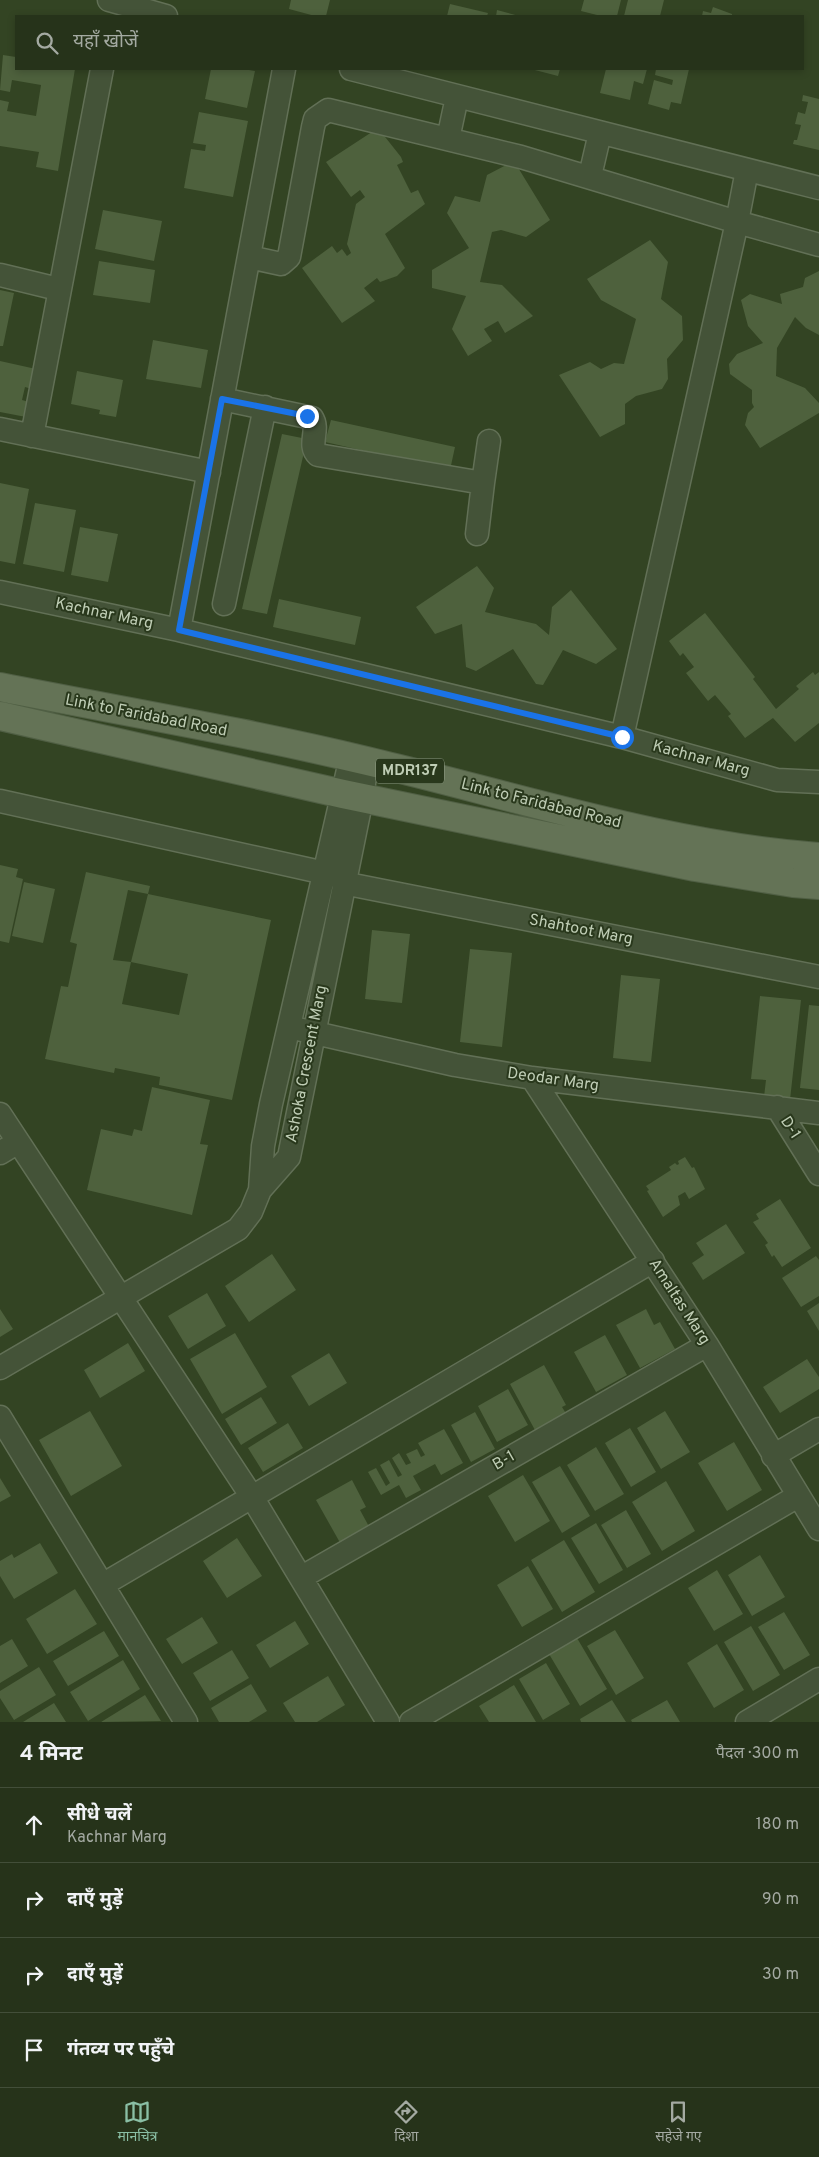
<!DOCTYPE html>
<html lang="hi">
<head>
<meta charset="utf-8">
<style>
  :root { --surface:#26331a; --page:#323f27; --text:#f1f3f6; --muted:#a4aaa2; --line:#424e39; --accent:#8abfa5 }
  body { margin:0; font-family:Overpass,"Noto Sans Devanagari",sans-serif; background:var(--page); color:var(--text) }
  .stop { position:absolute; width:15px; height:15px; margin:-11px; border:4px solid #1a73e8; border-radius:50%; background:#fff }
  .stop.end { background:#1a73e8; border-color:#fff; box-shadow:0 1px 5px #0008 }
  .list { margin:0; padding:0; list-style:none }
  h2 { display:flex; justify-content:space-between; align-items:center; height:65px; margin:0; padding:0 20px; font-size:21px }
  h2 small { font-size:16px; font-weight:400; color:var(--muted) }
  .list li { display:grid; grid-template-columns:32px 1fr auto; gap:15px; align-items:center; box-sizing:border-box; height:75px; padding:0 20px; border-top:1px solid var(--line) }
  .list b { display:block; font-size:19px; white-space:nowrap }
  .list p { margin:0; font-size:16px; white-space:nowrap; color:var(--muted) }
  .list em { font-size:16px; font-style:normal; color:var(--muted) }
  .icon { flex:none; width:28px; height:28px; fill:none; stroke:currentColor; stroke-width:2; stroke-linecap:round; stroke-linejoin:round }
  .map { position:relative; flex:none; width:819px; height:1722px; overflow:hidden }
  .search { position:absolute; background:var(--surface); box-shadow:0 2px 8px #0003; left:15px; right:15px; top:15px; height:55px; display:flex; align-items:center; gap:12px; box-sizing:border-box; padding:0 18px; border-radius:0px; color:var(--muted); font-size:19px }
  .sheet { height:365px; background:var(--surface) }
  nav { display:flex; justify-content:space-around; align-items:center; box-sizing:border-box; height:70px; border-top:1px solid var(--line); background:var(--surface); font-size:14px; color:var(--muted) }
  nav a { display:grid; justify-items:center; gap:2px }
  nav .on { color:var(--accent) }
  .map>svg:first-child { display:block }
</style>
</head>
<body>
<div class="map">
<svg width="819" height="1722" viewBox="0 0 819 1722">
  <rect width="100%" height="100%" fill="#334423"/>
  <path fill="#4e613d" d="M291,0H330L326,16H315L289,9Z
    M584,0H621L617,16H601L581,11Z
    M628,0H664L660,16H624Z
    M450,4L488,13L487,16H447Z
    M713,7L732,14V16H702L703,11L711,13Z
    M497,10L519,16H496Z
    M3,55L16,57V69H75L58,171L36,167L39,152L0,146V100L9,102L7,111L36,116L41,85L12,80L10,92L0,90Z
    M211,69H243L255,71L247,108L205,99Z
    M531,69H560L558,76Z
    M606,69H647L643,84L634,81L630,100L600,93Z
    M656,69H689L681,104L671,102L669,110L648,104L654,80L672,85L673,80L655,75Z
    M803,95L819,99V150L793,144L794,140H797L801,125L795,124L798,112L805,114L808,102L802,101Z
    M199,112L248,121L233,197L184,188L191,149L205,151L206,145L193,143Z
    M378,128L401,157L403,162L397,165L411,193L418,190L425,204L385,234L405,268L397,276L380,282L377,278L364,288L375,301L342,323L302,268L332,246L337,253L342,249L347,256L351,253L347,244L356,204L365,197L360,190L351,197L326,162Z
    M514,161L550,220L526,237L501,230L492,232L480,282L502,285L533,316L505,333L498,321L484,329L492,341L468,356L452,329L466,296L432,288V270L469,248L447,213L455,196L480,202L487,175Z
    M103,210L162,221L154,261L95,249Z
    M650,240L668,262L661,299L682,316L683,340L667,359L668,379L662,389L636,396L625,404V424L600,437L559,375L590,362L601,369L614,363L624,364L636,319L601,300L587,279Z
    M99,261L155,270L150,303L93,295Z
    M819,271V335L806,328L795,317L777,348L776,376L805,388L819,403V413L760,448L745,425L748,413L754,407L752,403V390L730,374L729,364L737,354L763,343L748,326L741,300L750,294L782,304L780,294L803,287L805,278Z
    M0,290L14,293L3,346H0Z
    M153,340L208,350L201,388L146,379Z
    M0,361L36,369L32,389L25,387L22,400L29,402L26,417L0,412Z
    M77,371L123,380L116,417L99,414L100,410L71,404Z
    M331,420L455,447L450,470L325,442Z
    M282,434L307,439L267,614L242,609Z
    M0,483L29,489L15,564L0,561Z
    M35,503L76,510L64,572L23,564Z
    M80,527L118,534L108,582L71,575Z
    M477,566L494,588L485,612L536,624L549,635L552,607L571,590L617,649L596,664L563,650L543,685L536,684L513,649L476,671L466,667L462,624L435,634L416,607Z
    M279,599L361,617L355,645L273,627Z
    M705,613L755,677L753,679L776,709L799,689L796,686L813,672L815,675L819,672V723L795,742L773,718L745,738L728,716L731,714L715,695L708,701L686,673L694,667L683,653L680,656L669,641Z
    M0,865L18,869L16,877L23,879L9,943L0,941Z
    M86,872L150,886L148,894L128,890L113,960L131,962L122,1004L179,1015L188,974L131,962L148,894L271,920L232,1100L159,1085L160,1077L115,1068L114,1073L45,1059L61,986L68,987L77,944L70,942Z
    M24,882L55,889L43,943L12,936Z
    M372,930L410,934L402,1003L365,999Z
    M470,949L512,953L502,1047L460,1042Z
    M621,975L660,979L651,1062L613,1058Z
    M760,996L801,1000L790,1100L764,1097L766,1080L751,1079Z
    M809,1005L819,1006V1090L800,1088Z
    M152,1087L210,1100L200,1144L208,1145L192,1215L87,1190L101,1129L132,1136L134,1129L142,1131Z
    M685,1157L692,1168L694,1167L705,1189L689,1199L685,1192L678,1196L680,1205L663,1217L647,1191L649,1190L646,1186L671,1170L669,1167L675,1163L677,1165L679,1164L678,1161Z
    M780,1199L811,1248L782,1267L774,1255L772,1257L765,1245L768,1243L753,1222L759,1219L756,1214Z
    M726,1224L745,1253L703,1280L692,1263L704,1255L696,1243Z
    M272,1254L296,1290L249,1322L225,1286Z
    M816,1256L819,1260V1296L801,1307L782,1278Z
    M207,1293L226,1326L188,1349L168,1316Z
    M819,1303V1331L807,1311Z
    M0,1309L13,1329L0,1337Z
    M646,1309L654,1325L660,1322L675,1349L640,1368L616,1325Z
    M235,1333L267,1387L222,1414L190,1359Z
    M605,1335L627,1375L596,1392L574,1352Z
    M128,1343L145,1371L100,1398L84,1370Z
    M329,1353L347,1383L309,1406L291,1376Z
    M807,1359L819,1377V1389L780,1413L763,1387Z
    M544,1365L566,1405L562,1407L567,1415L536,1432L510,1384Z
    M508,1389L528,1425L497,1442L478,1406Z
    M261,1397L277,1423L241,1445L225,1419Z
    M90,1411L122,1466L71,1496L39,1440Z
    M665,1411L690,1452L661,1469L637,1428Z
    M475,1412L495,1449L471,1462L451,1425Z
    M288,1423L303,1448L263,1472L248,1448Z
    M630,1428L656,1472L631,1487L605,1443Z
    M444,1429L463,1463L441,1475L435,1464L413,1476L421,1490L406,1498L399,1485L381,1495L368,1472L376,1468L386,1486L390,1483L380,1465L389,1460L398,1477L402,1475L392,1458L399,1453L406,1465L411,1463L406,1454L417,1449L421,1457L425,1455L418,1443Z
    M734,1442L762,1490L727,1511L698,1463Z
    M596,1447L624,1494L595,1511L567,1465Z
    M560,1466L590,1516L562,1533L532,1482Z
    M523,1475L550,1521L515,1542L488,1496Z
    M0,1478L11,1496L0,1502Z
    M352,1480L366,1507L360,1510L372,1532L343,1548L316,1500Z
    M666,1481L695,1531L662,1551L632,1502Z
    M626,1510L651,1554L627,1568L601,1525Z
    M596,1523L623,1570L599,1584L571,1538Z
    M237,1538L262,1576L227,1598L203,1561Z
    M564,1540L595,1592L562,1612L531,1560Z
    M40,1543L58,1573L14,1599L0,1576V1561L12,1554L14,1558Z
    M760,1555L785,1597L752,1616L728,1575Z
    M528,1566L553,1609L522,1627L497,1585Z
    M717,1570L743,1614L714,1631L688,1588Z
    M75,1589L97,1624L47,1654L26,1619Z
    M784,1612L810,1655L784,1670L758,1627Z
    M202,1617L218,1643L182,1664L166,1639Z
    M295,1621L309,1644L270,1668L256,1645Z
    M751,1626L780,1675L753,1691L724,1642Z
    M615,1630L644,1678L616,1695L587,1646Z
    M104,1631L119,1656L68,1686L53,1661Z
    M577,1638L607,1689L580,1706L549,1654Z
    M12,1639L28,1666L0,1683V1646Z
    M717,1644L744,1690L714,1708L687,1663Z
    M232,1650L249,1678L210,1701L193,1673Z
    M123,1660L140,1689L88,1721L70,1692Z
    M546,1663L570,1704L543,1720L519,1679Z
    M39,1667L56,1695L14,1720L0,1698V1691Z
    M328,1676L345,1705L317,1722H295L283,1703Z
    M251,1684L267,1711L249,1722H219L211,1708Z
    M514,1685L536,1722H489L479,1706Z
    M145,1695L161,1721L101,1722Z
    M612,1700L626,1722H581L580,1719Z
    M667,1700L680,1722H632L631,1720Z
    M54,1703L66,1722H23Z"/>
  <g fill="none" stroke-linecap="round" stroke-linejoin="round">
    <defs>
      <path id="minor" d="M109,0L166,16
        M351,69L819,188
        M448,139L457,97
        M747,170L737,222L819,245
        M590,176L600,133
        M249,257L281,264L289,257L313,127L315,119L328,110L521,157L737,222L622,737
        M0,275L58,289
        M222,399L312,418C320,430 307,445 318,455L483,483L477,534
        M0,429L209,472
        M32,436L102,69
        M483,483L489,441
        M0,592L179,630L622,737L777,780L819,782
        M224,604L265,407
        M179,630L284,69
        M0,801L325,873
        M343,883L819,977
        M289,1027L455,1065L532,1078L819,1113
        M532,1078L707,1345L819,1529
        M777,1107L819,1174
        M0,1114L252,1497L388,1722
        M0,1153L18,1142
        M260,1190L263,1146L271,1104L351,757
        M0,1368L238,1229L251,1212L260,1190L289,1157L362,798L367,761
        M0,1417L186,1722
        M773,1456L819,1429
        M302,1577L707,1345
        M104,1584L653,1261
        M411,1722L798,1496
        M747,1722L819,1679"/>
      <path id="major" d="M0,687C121,711 247,732 367,761C516,796 666,846 819,857
        M0,716L343,794L613,850L695,867L793,883L819,885"/>
    </defs>
    <use href="#minor" stroke="#627056" stroke-width="25"/>
    <use href="#major" stroke="#505f44" stroke-width="30"/>
    <use href="#minor" stroke="#445338" stroke-width="22"/>
    <use href="#major" stroke="#647356" stroke-width="28"/>
  </g>
  <g fill="none" stroke-linecap="round" stroke-linejoin="round">
    <path stroke="#1a73e8" stroke-width="6" d="M307,416L222,399L179,630L622,737"/>
  </g>
  <g text-anchor="middle" dominant-baseline="central" stroke-width="4" stroke-linejoin="round" paint-order="stroke">
    <rect fill="#29381c" stroke="#92a087" stroke-width="1" x="376" y="758.5" width="68" height="25" rx="4"/>
    <g font-size="15" font-weight="bold" fill="#bfcdb5">
      <text x="410" y="771">MDR137</text>
    </g>
    <g font-size="16" fill="#bfcdb5" stroke="#29381c">
      <text transform="translate(104 614) rotate(12)">Kachnar Marg</text>
      <text transform="translate(146 716) rotate(11)">Link to Faridabad Road</text>
      <text transform="translate(701 759) rotate(15)">Kachnar Marg</text>
      <text transform="translate(541 804) rotate(14)">Link to Faridabad Road</text>
      <text transform="translate(581 930) rotate(11)">Shahtoot Marg</text>
      <text transform="translate(307 1064) rotate(-79)">Ashoka Crescent Marg</text>
      <text transform="translate(553 1080) rotate(8)">Deodar Marg</text>
      <text transform="translate(790 1128) rotate(57)">D-1</text>
      <text transform="translate(679 1302) rotate(57)">Amaltas Marg</text>
      <text transform="translate(504 1461) rotate(-30)">B-1</text>
    </g>
  </g>
</svg>
<div class="stop" style="left:622px;top:737px"></div>
<div class="stop end" style="left:307px;top:416px"></div>
<div class="search"><svg class="icon" aria-label="search" viewBox="0 0 24 24"><circle cx="10" cy="10" r="6"/><path d="M15 15l6 6"/></svg>यहाँ खोजें</div>
</div>
<section class="sheet">
<h2>4 मिनट<small>पैदल · 300 m</small></h2>
<ul class="list">
<li><svg class="icon" aria-label="ahead" viewBox="0 0 24 24"><path d="M12 20V5M6 11l6-6 6 6"/></svg><div><b>सीधे चलें</b><p>Kachnar Marg</p></div><em>180 m</em></li>
<li><svg class="icon" aria-label="right" viewBox="0 0 24 24"><path d="M7 20v-9h11M14 6l5 5-5 5"/></svg><div><b>दाएँ मुड़ें</b></div><em>90 m</em></li>
<li><svg class="icon" aria-label="right" viewBox="0 0 24 24"><path d="M7 20v-9h11M14 6l5 5-5 5"/></svg><div><b>दाएँ मुड़ें</b></div><em>30 m</em></li>
<li><svg class="icon" aria-label="arrive" viewBox="0 0 24 24"><path d="M6 21V4h12l-3 4 3 4H6"/></svg><div><b>गंतव्य पर पहुँचे</b></div></li>
</ul>
</section>
<nav>
<a class="on"><svg class="icon" aria-label="map" viewBox="0 0 24 24"><path d="M3 6l6-2 6 2 6-2v14l-6 2-6-2-6 2zM9 4v14M15 6v14"/></svg>मानचित्र</a>
<a><svg class="icon" aria-label="directions" viewBox="0 0 24 24"><path d="M12 3l9 9-9 9-9-9zM9 14v-3h6M13 9l2 2-2 2"/></svg>दिशा</a>
<a><svg class="icon" aria-label="saved" viewBox="0 0 24 24"><path d="M7 4h10v16l-5-4-5 4z"/></svg>सहेजे गए</a>
</nav>
</body>
</html>
